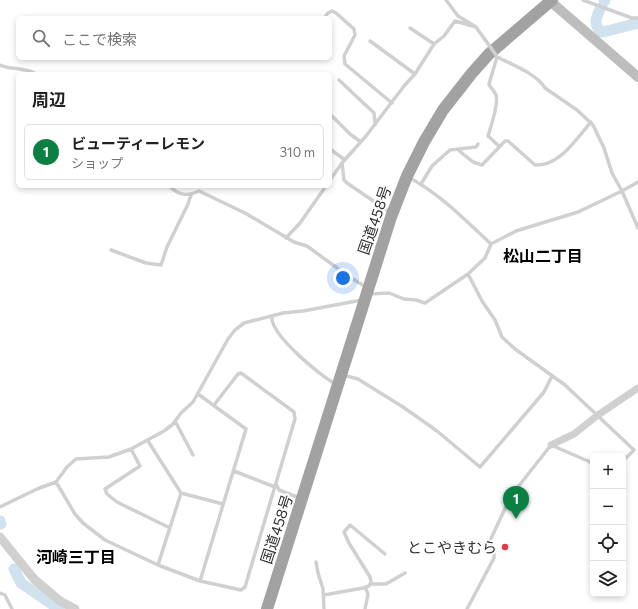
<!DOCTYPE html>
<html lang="ja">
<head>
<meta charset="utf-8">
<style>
  :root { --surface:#fff; --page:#f6f6f6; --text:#202124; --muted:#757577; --line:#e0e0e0; --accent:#0b8043 }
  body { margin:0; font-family:Commissioner,"Noto Sans JP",sans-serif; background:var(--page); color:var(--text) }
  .controls { position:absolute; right:12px; bottom:12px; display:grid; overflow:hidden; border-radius:6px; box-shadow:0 2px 6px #0003 }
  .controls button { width:36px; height:36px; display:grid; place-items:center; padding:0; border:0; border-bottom:1px solid var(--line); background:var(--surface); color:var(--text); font:20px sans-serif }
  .you { position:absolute; left:343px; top:278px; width:14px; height:14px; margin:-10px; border:3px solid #fff; border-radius:50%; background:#1a73e8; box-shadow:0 0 0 6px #1a73e833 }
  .badge { display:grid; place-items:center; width:26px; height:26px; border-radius:50%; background:var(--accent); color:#fff; font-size:13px; font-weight:700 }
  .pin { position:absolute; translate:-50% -33px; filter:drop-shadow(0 1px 2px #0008) }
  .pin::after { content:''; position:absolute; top:21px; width:14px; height:12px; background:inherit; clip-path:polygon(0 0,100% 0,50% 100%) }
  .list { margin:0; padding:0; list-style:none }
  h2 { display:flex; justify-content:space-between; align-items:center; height:52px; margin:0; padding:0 16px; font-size:17px }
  h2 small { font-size:13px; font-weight:400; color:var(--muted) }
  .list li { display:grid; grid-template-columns:26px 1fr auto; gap:12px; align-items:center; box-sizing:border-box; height:56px; margin:0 8px 8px; padding:0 8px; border:1px solid var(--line); border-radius:6px }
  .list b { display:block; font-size:15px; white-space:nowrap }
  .list p { margin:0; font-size:13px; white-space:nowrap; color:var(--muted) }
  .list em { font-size:13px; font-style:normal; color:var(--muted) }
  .icon { flex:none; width:22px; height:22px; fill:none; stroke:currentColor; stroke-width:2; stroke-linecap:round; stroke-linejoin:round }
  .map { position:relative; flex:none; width:638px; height:609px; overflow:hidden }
  .search { position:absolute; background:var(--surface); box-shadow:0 2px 6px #0003; left:16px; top:16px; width:316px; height:44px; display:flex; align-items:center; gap:10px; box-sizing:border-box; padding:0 14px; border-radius:6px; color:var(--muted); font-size:15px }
  .panel { position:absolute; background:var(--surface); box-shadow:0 2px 6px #0003; left:16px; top:72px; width:316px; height:116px; border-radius:6px }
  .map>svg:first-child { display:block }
</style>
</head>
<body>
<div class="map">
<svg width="638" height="609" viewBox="0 0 638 609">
  <rect width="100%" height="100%" fill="#fff"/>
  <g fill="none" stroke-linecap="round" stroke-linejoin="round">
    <path stroke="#cfe2ee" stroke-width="11" d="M604,2L605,0
      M600,9C596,18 593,24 601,32L607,31L638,23
      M0,521L1,524
      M14,569L21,583L59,609"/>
    <path stroke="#d0d0d0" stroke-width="3.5" d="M446,0L458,16L476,27L486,41
      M583,0L632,18H638
      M324,18L328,13L332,11L336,13L354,29L355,35L344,56L345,64L392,103
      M410,28L434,44
      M330,37V38
      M370,41L415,74
      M496,55L497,57C511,64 537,74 545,88L577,110L593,125L604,148L612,173L622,191L638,228
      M497,57L489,84C490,88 494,90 496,95C499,104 491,126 488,136L499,146
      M0,65C11,70 26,67 36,74
      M339,80L374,113L375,125
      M330,114L350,134L361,142
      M330,149L345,160
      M457,149L473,162L482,165L505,141H508L535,165C559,167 577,138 591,122
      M342,163L344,180L347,183L391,213
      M408,177C439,193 465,220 491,244
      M330,180L342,163L366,136L404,86L415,74L434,44L444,36L455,21L476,27
      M421,184L432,166L450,150L476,147L478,144
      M169,186C179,195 186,197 199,191L245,213L294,242L307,246L348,276L366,287
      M286,238L300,223L326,186
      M111,250L146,263L161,265L167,247L188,204L191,195
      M468,274L482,301L495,320L502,337L515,349L565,385L634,450L623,461
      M369,294L389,293L404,299L416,300L425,303L468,274L485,258L491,244L516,231L578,212L622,191L638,182
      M272,317C270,334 320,376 336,384
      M343,375L358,379L403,407L437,431L480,467L544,392L552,376
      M198,394L246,429L200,581
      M175,421L193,455
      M148,441L181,493L223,504
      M131,449L140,466L105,489L107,494L117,502L170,528
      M234,471L275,487
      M56,482L75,514L83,523L105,540L158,565L200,581L241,590L245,587L295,419L294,412L241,373L238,374L214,405
      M276,484L279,490L300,498
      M0,507L37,489L56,482L67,467L76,459L109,457L131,449L164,431L173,424L181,413L193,402L228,339L235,330L244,323L283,313L303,311L362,300
      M316,562L318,573L323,589L324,609
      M158,565L181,493
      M370,584H386L405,573
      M0,593L5,595L12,609
      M324,595L363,588L369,586L371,582L370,577L349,543L344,532L350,525L385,554
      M365,609L368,594L365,587
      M467,609L494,558V553L488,545L509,500L518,487L551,445L588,461L593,464"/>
    <path stroke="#d0d0d0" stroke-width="7" d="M551,445L574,434L598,415L638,388"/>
    <path stroke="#d0d0d0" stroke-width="9" d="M0,537L34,579L60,601L75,609"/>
    <path stroke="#bdbdbd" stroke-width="10" d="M550,1L638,77"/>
    <path stroke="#a2a2a2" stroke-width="12" d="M267,609L391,217L407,176L424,142L443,110L472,73L489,54L552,0"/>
    <path stroke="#d0d0d0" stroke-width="3.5" d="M486,41L496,55"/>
  </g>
  <circle fill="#e63946" stroke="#fff" stroke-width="1.5" cx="505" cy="547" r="4"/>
  <g text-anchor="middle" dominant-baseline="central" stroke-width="4" stroke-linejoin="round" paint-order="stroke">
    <g font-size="15" fill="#333" stroke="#fff">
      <text transform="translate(374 220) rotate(-71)">国道458号</text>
      <text transform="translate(276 529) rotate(-72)">国道458号</text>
    </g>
    <g font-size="15" fill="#333" stroke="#fff" text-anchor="end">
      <text x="497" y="547">とこやきむら</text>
    </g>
    <g font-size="16" font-weight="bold" fill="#000" stroke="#fff">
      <text x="543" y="255">松山二丁目</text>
      <text x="76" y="556">河崎三丁目</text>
    </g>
  </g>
</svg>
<div class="controls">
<button>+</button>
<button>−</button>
<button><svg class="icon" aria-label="locate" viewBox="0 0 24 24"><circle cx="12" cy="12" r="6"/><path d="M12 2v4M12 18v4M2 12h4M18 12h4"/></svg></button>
<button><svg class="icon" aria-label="layers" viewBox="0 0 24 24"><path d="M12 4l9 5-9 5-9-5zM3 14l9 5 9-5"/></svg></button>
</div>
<div class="you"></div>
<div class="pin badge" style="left:516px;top:519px">1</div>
<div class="search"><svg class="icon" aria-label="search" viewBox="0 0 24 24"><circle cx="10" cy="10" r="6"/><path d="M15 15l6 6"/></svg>ここで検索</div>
<section class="panel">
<h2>周辺<small></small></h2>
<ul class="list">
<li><span class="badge">1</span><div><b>ビューティーレモン</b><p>ショップ</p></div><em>310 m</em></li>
</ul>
</section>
</div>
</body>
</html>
